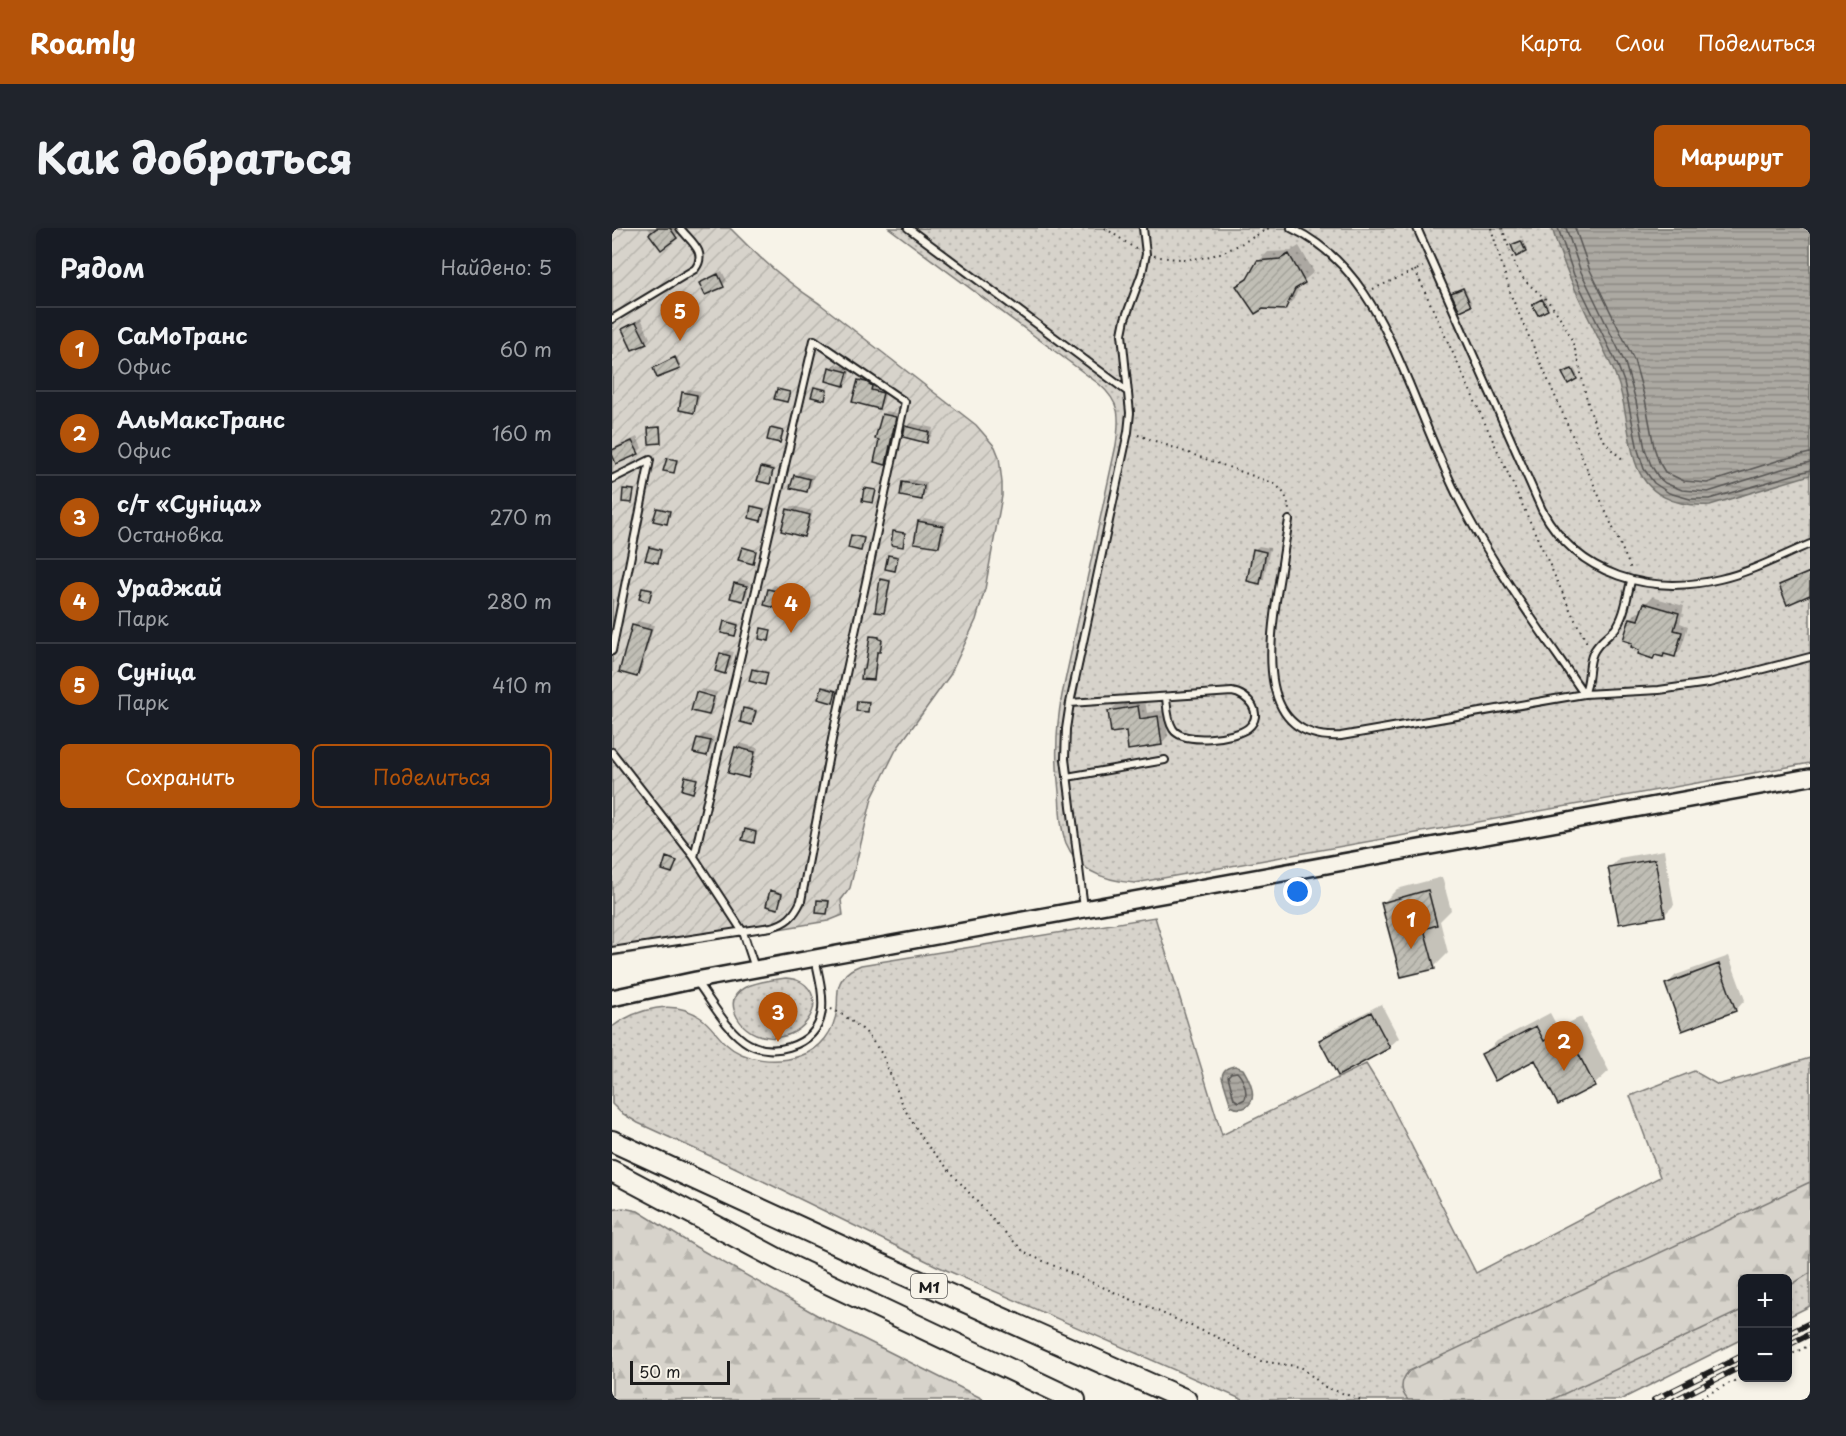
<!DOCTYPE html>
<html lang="ru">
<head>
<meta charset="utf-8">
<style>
  :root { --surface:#171b24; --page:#20242c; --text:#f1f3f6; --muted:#9ea1a6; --line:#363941; --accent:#b45309 }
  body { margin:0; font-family:"Playpen Sans",sans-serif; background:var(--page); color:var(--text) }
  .controls { position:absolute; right:18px; bottom:18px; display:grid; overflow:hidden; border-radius:9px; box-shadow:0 3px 9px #0003 }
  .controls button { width:54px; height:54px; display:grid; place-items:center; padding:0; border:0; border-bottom:2px solid var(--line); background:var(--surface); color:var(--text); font:30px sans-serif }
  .scale { position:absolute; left:18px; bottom:15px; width:100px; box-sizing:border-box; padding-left:6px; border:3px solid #1c1c1c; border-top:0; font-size:16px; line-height:21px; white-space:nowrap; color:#1c1c1c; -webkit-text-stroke:4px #f7f3e8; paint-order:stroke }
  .you { position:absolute; left:686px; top:664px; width:21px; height:21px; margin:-15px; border:4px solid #fff; border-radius:50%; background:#1a73e8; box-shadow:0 0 0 9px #1a73e833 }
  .badge { display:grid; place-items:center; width:39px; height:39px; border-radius:50%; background:var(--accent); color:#fff; font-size:20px; font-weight:700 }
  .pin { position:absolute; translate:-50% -50px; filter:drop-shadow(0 2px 3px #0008) }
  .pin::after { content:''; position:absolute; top:32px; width:21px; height:18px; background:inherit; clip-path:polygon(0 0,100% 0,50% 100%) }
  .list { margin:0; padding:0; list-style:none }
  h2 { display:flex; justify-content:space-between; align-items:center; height:78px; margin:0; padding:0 24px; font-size:26px }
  h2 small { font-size:20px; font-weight:400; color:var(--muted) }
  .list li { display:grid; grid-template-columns:39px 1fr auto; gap:18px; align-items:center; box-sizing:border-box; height:84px; padding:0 24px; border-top:2px solid var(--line) }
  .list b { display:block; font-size:22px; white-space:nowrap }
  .list p { margin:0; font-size:20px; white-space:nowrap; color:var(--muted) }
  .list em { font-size:20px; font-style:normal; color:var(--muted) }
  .actions { display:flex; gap:12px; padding:18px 24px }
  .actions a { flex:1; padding:14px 0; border:2px solid var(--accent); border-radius:9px; text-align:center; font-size:21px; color:var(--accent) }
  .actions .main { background:var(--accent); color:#fff }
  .map { position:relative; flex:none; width:1198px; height:1172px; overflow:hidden; border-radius:9px }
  header { display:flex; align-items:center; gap:36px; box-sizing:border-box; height:84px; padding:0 30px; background:var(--accent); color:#fff }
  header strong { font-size:28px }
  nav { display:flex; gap:33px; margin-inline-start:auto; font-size:21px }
  .intro { display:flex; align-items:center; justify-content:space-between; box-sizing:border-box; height:144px; padding:0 36px }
  h1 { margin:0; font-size:42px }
  .button { padding:15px 27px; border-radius:9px; background:var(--accent); color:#fff; font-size:21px; font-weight:700 }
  main { display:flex; gap:36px; padding:0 36px }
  aside { flex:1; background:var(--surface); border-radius:9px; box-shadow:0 3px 9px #0003 }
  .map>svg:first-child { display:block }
</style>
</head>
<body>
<header>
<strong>Roamly</strong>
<nav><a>Карта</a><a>Слои</a><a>Поделиться</a></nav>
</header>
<div class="intro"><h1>Как добраться</h1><a class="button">Маршрут</a></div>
<main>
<aside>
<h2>Рядом<small>Найдено: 5</small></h2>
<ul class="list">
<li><span class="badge">1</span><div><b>СаМоТранс</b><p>Офис</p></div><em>60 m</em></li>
<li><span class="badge">2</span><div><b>АльМаксТранс</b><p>Офис</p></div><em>160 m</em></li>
<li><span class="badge">3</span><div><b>с/т «Суніца»</b><p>Остановка</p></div><em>270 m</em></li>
<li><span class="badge">4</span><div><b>Ураджай</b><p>Парк</p></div><em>280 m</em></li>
<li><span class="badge">5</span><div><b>Суніца</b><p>Парк</p></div><em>410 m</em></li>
</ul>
<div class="actions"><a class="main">Сохранить</a><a>Поделиться</a></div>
</aside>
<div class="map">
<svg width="1198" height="1172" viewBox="0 0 1198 1172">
  <defs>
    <pattern id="grass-dots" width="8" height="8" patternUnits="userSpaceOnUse" patternTransform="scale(1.5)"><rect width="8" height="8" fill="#d7d3cb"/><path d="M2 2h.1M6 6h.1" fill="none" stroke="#b8b5ae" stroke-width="1.8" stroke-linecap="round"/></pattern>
    <pattern id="forest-firs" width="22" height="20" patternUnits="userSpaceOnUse" patternTransform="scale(1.5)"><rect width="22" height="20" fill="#d7d3cb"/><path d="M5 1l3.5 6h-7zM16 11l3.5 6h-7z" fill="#b8b5ae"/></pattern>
    <pattern id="garden-furrows" width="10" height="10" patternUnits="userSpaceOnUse" patternTransform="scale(1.5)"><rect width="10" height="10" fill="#d7d3cb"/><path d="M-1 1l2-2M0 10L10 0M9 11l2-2" fill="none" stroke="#b8b5ae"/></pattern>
    <pattern id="water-rules" width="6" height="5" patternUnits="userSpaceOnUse" patternTransform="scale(1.5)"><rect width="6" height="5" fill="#aca9a2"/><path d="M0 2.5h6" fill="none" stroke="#8b8983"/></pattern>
    <pattern id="building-hatch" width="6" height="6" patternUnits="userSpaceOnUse" patternTransform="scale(1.5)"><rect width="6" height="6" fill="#c0beb5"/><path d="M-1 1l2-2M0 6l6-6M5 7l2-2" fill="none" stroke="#a4a39b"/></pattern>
  </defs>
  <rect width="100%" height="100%" fill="#f7f3e8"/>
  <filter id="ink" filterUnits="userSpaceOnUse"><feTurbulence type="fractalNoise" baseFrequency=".0167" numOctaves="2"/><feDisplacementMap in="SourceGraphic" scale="12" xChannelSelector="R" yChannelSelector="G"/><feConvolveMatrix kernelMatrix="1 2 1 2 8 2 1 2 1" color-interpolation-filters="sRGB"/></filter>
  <g filter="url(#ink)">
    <path fill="url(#grass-dots)" stroke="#7a7874" stroke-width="1.5" d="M277,0H1198V535L523,655C495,653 466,644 454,615C448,599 448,581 447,564C443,531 444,499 450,467L504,217C508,189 509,175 487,156Z
      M543,689L610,907L754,836L777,873L864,1045L1048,949L1018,868L1082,843L1106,857L1198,830V1078L1176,1089V1050H1130V1111L1008,1172H631L325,1038L118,937L26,895L8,884L0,876V799C24,781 63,770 89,790C99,797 105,808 114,816C132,833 165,836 188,828C209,821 222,804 225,781C226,771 224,758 231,750C235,743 242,740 249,737Z
      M174,750C198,751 210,773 195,793C178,816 139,815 125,789C108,756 153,753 174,750Z"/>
    <path fill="url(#forest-firs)" stroke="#7a7874" stroke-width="1.5" d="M1198,954V1045L1176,1059V1050H1130V1082L939,1172H796C787,1162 789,1152 797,1143Z
      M11,980L26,983L84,1019L212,1091L373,1172H0V982Z"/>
    <path fill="url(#garden-furrows)" stroke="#7a7874" stroke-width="1.5" d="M0,0H118C146,29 174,54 208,76L364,197L383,219L387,229L390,255V268L373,361L364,392L338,447L284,522L260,570L238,660L229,672L231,687L216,693L0,728Z"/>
    <path fill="url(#water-rules)" stroke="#72716c" stroke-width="1.5" d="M940,0H1198V247L1098,277C1064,279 1034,268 1023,233C1014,203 1014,168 1000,139C979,93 954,49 940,0Z
      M623,838L631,841C637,851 647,871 634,879C628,882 624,881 619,878L610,849C611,841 616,839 623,838Z"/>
    <path fill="#0003" d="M36,0H63L67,5L49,20Z
      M911,12L915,22L913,23L903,16Z
      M687,18L702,44L689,55L682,71L673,80L626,58L639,46L646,34L656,24L679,23Z
      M110,43L115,53L111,57L89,55L93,51Z
      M852,59L860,75L858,76L841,65Z
      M932,70L937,79L935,81L924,74Z
      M65,72L69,82L57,88L55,77Z
      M29,90L38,110L34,114L12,101L16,97Z
      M65,129L69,138L46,148L42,140Z
      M223,136L239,140L236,152L232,157L219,140Z
      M962,140L966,148L964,150L954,144Z
      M251,148L263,153L262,158L275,161L271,175L267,179L247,152Z
      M205,158L216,161L212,171L203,159Z
      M76,161L89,163L85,179L81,183L72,165Z
      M275,183L287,186L277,232L274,235L271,187Z
      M299,195L321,200L319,209L314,213L295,199Z
      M49,198L50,212L49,214L38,201L39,199Z
      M161,199L172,202L168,214L159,201Z
      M25,209L30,220L26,224L0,223L4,219Z
      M152,238L162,240L157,254L151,239Z
      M187,243L202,247L199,258L195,262L183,248Z
      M296,251L315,254L314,266L309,270L291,255Z
      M15,260L23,261L20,274L13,262Z
      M142,277L153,280L149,291L141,279Z
      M180,278L201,283L196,303L192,307L176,282Z
      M48,279L59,282L54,295L46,281Z
      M312,290L335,294L331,313L327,317L308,294Z
      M242,306L253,309L249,321L240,308Z
      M40,318L50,321L46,333L38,320Z
      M647,318L658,320L652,350L648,354L642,322Z
      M133,319L145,322L140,334L131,320Z
      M279,326L287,328L283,341L278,328Z
      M271,350L279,352L274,382L272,384L269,352Z
      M128,351L138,354L135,367L130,372L124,356Z
      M162,357L172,360L168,374L164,378L157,362Z
      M33,359L41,361L37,372L32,360Z
      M1040,369L1072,378L1068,395L1076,398L1069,421L1062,428L1053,425L1051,428L1029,421L1022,414L1013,411L1019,390L1026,384L1030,385L1033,376Z
      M115,392L127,395L123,406L114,394Z
      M26,393L42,397L29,443L25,447L22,397Z
      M262,407L271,410L269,421L266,423L263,449L262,451L251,442L254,440L260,409Z
      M113,422L122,424L117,440L113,444L109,426Z
      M143,440L156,443L154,453L139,452Z
      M213,458L225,462L220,474L211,460Z
      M90,461L105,464L104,468L87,463Z
      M86,464V466L104,471L101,481L97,486L85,465Z
      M248,472H258L255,482L246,473Z
      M533,472L535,485L552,482L556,508L550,515L515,501L497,484L504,477Z
      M134,479L145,481L140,496L133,480Z
      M91,506L102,509L99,522L94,526L87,510Z
      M128,515L146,520L140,544L136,548L124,520Z
      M76,547L86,549L81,564L75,549Z
      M136,600L145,602L141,613L134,602Z
      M1052,622L1062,677L1052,687L998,640L1007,630Z
      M830,649L839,682L828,693L836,725L822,739L771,675L785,661Z
      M161,662L171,664L166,679L160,663Z
      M209,671L218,672L217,682L215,684L207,672Z
      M1117,728L1133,772L1124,782L1071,801L1054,757L1064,747Z
      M769,776L787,810L777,819L709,812L718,803Z
      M938,785L946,800L969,789L997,843L982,857L947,875L923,830L871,827L885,813Z"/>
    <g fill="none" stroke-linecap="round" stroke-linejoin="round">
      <path stroke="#565452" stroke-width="1.5" d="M946,0L962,47L1006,138L1012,154L1026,222L1032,241L1042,255L1057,265L1078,271H1097L1198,242
        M954,0L969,44L1013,135L1024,173L1033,221L1039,237L1047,250L1053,255L1070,262L1096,264L1170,241L1198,234
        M963,0L977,40L1022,132L1033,171L1042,219L1047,234L1053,244L1072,253L1095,255L1168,232L1198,225
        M625,844C631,850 636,863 633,871L627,874L622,871L616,848L619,845Z"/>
    </g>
    <path fill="url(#building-hatch)" stroke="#1c1c1c" stroke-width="1.5" d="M45,0H58L65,10L49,22L37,6Z
      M909,13L914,24L904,29L899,17Z
      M677,26L693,55L683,61L673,82L651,81L643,86L624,58L635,51L645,33L668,31Z
      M106,46L112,59L93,67L87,55Z
      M851,60L859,78L848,83L839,65Z
      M930,71L936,82L926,87L920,76Z
      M63,73L68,85L57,90L51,78Z
      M24,94L35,116L20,122L10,101Z
      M63,129L68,141L45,150L41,140Z
      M217,139L236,144L232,158L214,153Z
      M960,141L965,151L956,156L950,145Z
      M246,152L254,154L260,158L259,162L271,165L267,181L240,174Z
      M202,159L215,162L213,172L199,169Z
      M165,161L178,164L175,174L162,171Z
      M70,164L85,167L82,185L67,182Z
      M270,186L284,189L274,237L262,234L267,212L263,211Z
      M293,198L317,204L315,215L291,209Z
      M48,199L49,215L37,216L36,200Z
      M158,200L171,203L168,215L155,212Z
      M20,213L27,226L4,236L0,226V222Z
      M55,230L65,232L62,245L51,243Z
      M149,239L161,242L158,256L145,253Z
      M182,247L198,251L195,264L178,260Z
      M290,254L312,258L310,272L288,268Z
      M252,260L264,262L261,275L250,273Z
      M11,261L22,262L20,275L10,274Z
      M139,278L152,281L149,293L137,290Z
      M45,280L58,283L55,296L41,293Z
      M175,281L198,287L192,309L169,303Z
      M306,293L331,298L327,319L302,315Z
      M281,303L293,305L291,319L279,317Z
      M239,307L252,310L249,323L236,320Z
      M37,319L49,322L46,335L33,332Z
      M130,319L144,323L141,336L126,332Z
      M641,321L654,324L648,356L635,353Z
      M276,327L286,329L283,343L273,341Z
      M1198,344V367L1175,377L1167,357Z
      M268,351L278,353L272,385L263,384Z
      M122,355L135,358L131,373L118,370Z
      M30,360L40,362L37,374L27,371Z
      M156,361L168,364L164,380L152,377Z
      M1032,375L1067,385L1062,402L1070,404L1063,429L1052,426L1051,429L1043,427L1041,431L1026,426L1027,422L1019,419L1020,415L1011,412L1018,390L1026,392Z
      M112,393L126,397L123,408L109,405Z
      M20,397L39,402L25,449L7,444Z
      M149,400L159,402L157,413L147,411Z
      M258,408L267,409V411L270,412L268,424H265L262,452L249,451L250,441H253Z
      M108,425L118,428L113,446L103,443Z
      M140,441L156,445L153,457L137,453Z
      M210,459L224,463L221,475L206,471Z
      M84,464L102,469L97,487L79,483Z
      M245,473L257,474L256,484L244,483Z
      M526,478L528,491L546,488L550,517L516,522L514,503L499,505L496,483Z
      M131,480L144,483L140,497L128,494Z
      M85,510L99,513L95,528L81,525Z
      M123,519L143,524L136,550L116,545Z
      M73,548L85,551L81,565L70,562Z
      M133,601L144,604L142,615L130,612Z
      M54,629L65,633L60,645L50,642Z
      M1043,631L1053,688L1007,696L996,639Z
      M158,662L170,666L166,681L154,678Z
      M816,662L825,697L812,701L823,741L789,749L769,675Z
      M205,672L217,673L215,686L204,685Z
      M1107,736L1124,783L1070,803L1053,756Z
      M759,784L778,820L726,848L707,812Z
      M924,798L932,813L954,802L983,858L946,877L923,832L883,853L869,826Z"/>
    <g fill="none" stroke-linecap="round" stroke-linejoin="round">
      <defs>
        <path id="service" d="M296,0L516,164
          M679,0C743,30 771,93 797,155C815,198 831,242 853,283C888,348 931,406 972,466L1047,462L1097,455L1198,429
          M805,0L930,282C966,348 1038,368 1108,351C1139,344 1169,328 1198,316
          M0,91L83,41C96,24 78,13 68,0
          M0,251L38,232
          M677,292C673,314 670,337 666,360C657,416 643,513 729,508L972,466C979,452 975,438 981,425C986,414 995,409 1003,401C1013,388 1015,368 1019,353
          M0,423L38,232
          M458,475L620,464C636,466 653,486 636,500C624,510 571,517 561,501C555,492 555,478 554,469
          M0,524L82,629L131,704L143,740
          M455,549L553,532
          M472,680L453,531L454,501L458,475L516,204L518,185L510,106L513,91L530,45L534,26L531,0
          M0,723L159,699C175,695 182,688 189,673L221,506L293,174L202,112L82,629
          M84,753C98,771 116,805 137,816C149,822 164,823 177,819C222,805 211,766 203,730"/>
        <path id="tertiary" d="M0,770L84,752L203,730L1198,549"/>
        <path id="trunk" d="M0,913L257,1031L574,1172
          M0,943L181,1039L463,1172"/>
      </defs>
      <use href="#service" stroke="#1c1c1c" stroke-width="10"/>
      <use href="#tertiary" stroke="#1c1c1c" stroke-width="20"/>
      <use href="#trunk" stroke="#1c1c1c" stroke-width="24"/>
      <path stroke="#1c1c1c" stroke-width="2" stroke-dasharray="1.5 4.5" stroke-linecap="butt" d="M493,0L525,22
        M879,0L900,70L1019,341
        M890,0C896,15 900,33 909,47C914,55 921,60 928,66C940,76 949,90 956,103C976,146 969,203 1011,231
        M542,28C594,37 614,25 657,0
        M803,42L962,390L976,417
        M761,61L811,39
        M526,207L661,255C672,263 676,270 677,283
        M219,781L228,785L253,803L270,826L293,882L314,916L383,994L413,1025L609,1111L649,1133L689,1139L713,1159L750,1172
        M1176,1128L1198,1117
        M1084,1172L1130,1149"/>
      <use href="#service" stroke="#f7f3e8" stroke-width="6"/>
      <use href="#tertiary" stroke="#f7f3e8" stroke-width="15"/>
      <use href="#trunk" stroke="#f7f3e8" stroke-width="20"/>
      <defs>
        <path id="rail" d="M1176,1106L1198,1095
          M1176,1117L1198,1106
          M1042,1172L1130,1128
          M1063,1172L1130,1138"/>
      </defs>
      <use href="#rail" stroke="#1c1c1c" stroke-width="6"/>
      <use href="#rail" stroke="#f7f3e8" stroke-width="4" stroke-dasharray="11" stroke-linecap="butt"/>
    </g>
  </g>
  <g text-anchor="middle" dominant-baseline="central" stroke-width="4.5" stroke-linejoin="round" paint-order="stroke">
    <rect fill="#f7f3e8" stroke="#5e5c59" stroke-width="1.5" x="299" y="1046" width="36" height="24" rx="4.5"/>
    <g font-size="15" font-weight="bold" fill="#1c1c1c">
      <text x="317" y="1058">М1</text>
    </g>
  </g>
</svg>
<div class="controls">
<button>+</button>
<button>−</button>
</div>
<div class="scale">50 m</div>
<div class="you"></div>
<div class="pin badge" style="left:799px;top:721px">1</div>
<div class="pin badge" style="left:952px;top:843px">2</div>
<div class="pin badge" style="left:166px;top:814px">3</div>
<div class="pin badge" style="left:179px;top:405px">4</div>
<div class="pin badge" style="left:68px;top:113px">5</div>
</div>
</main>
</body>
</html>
